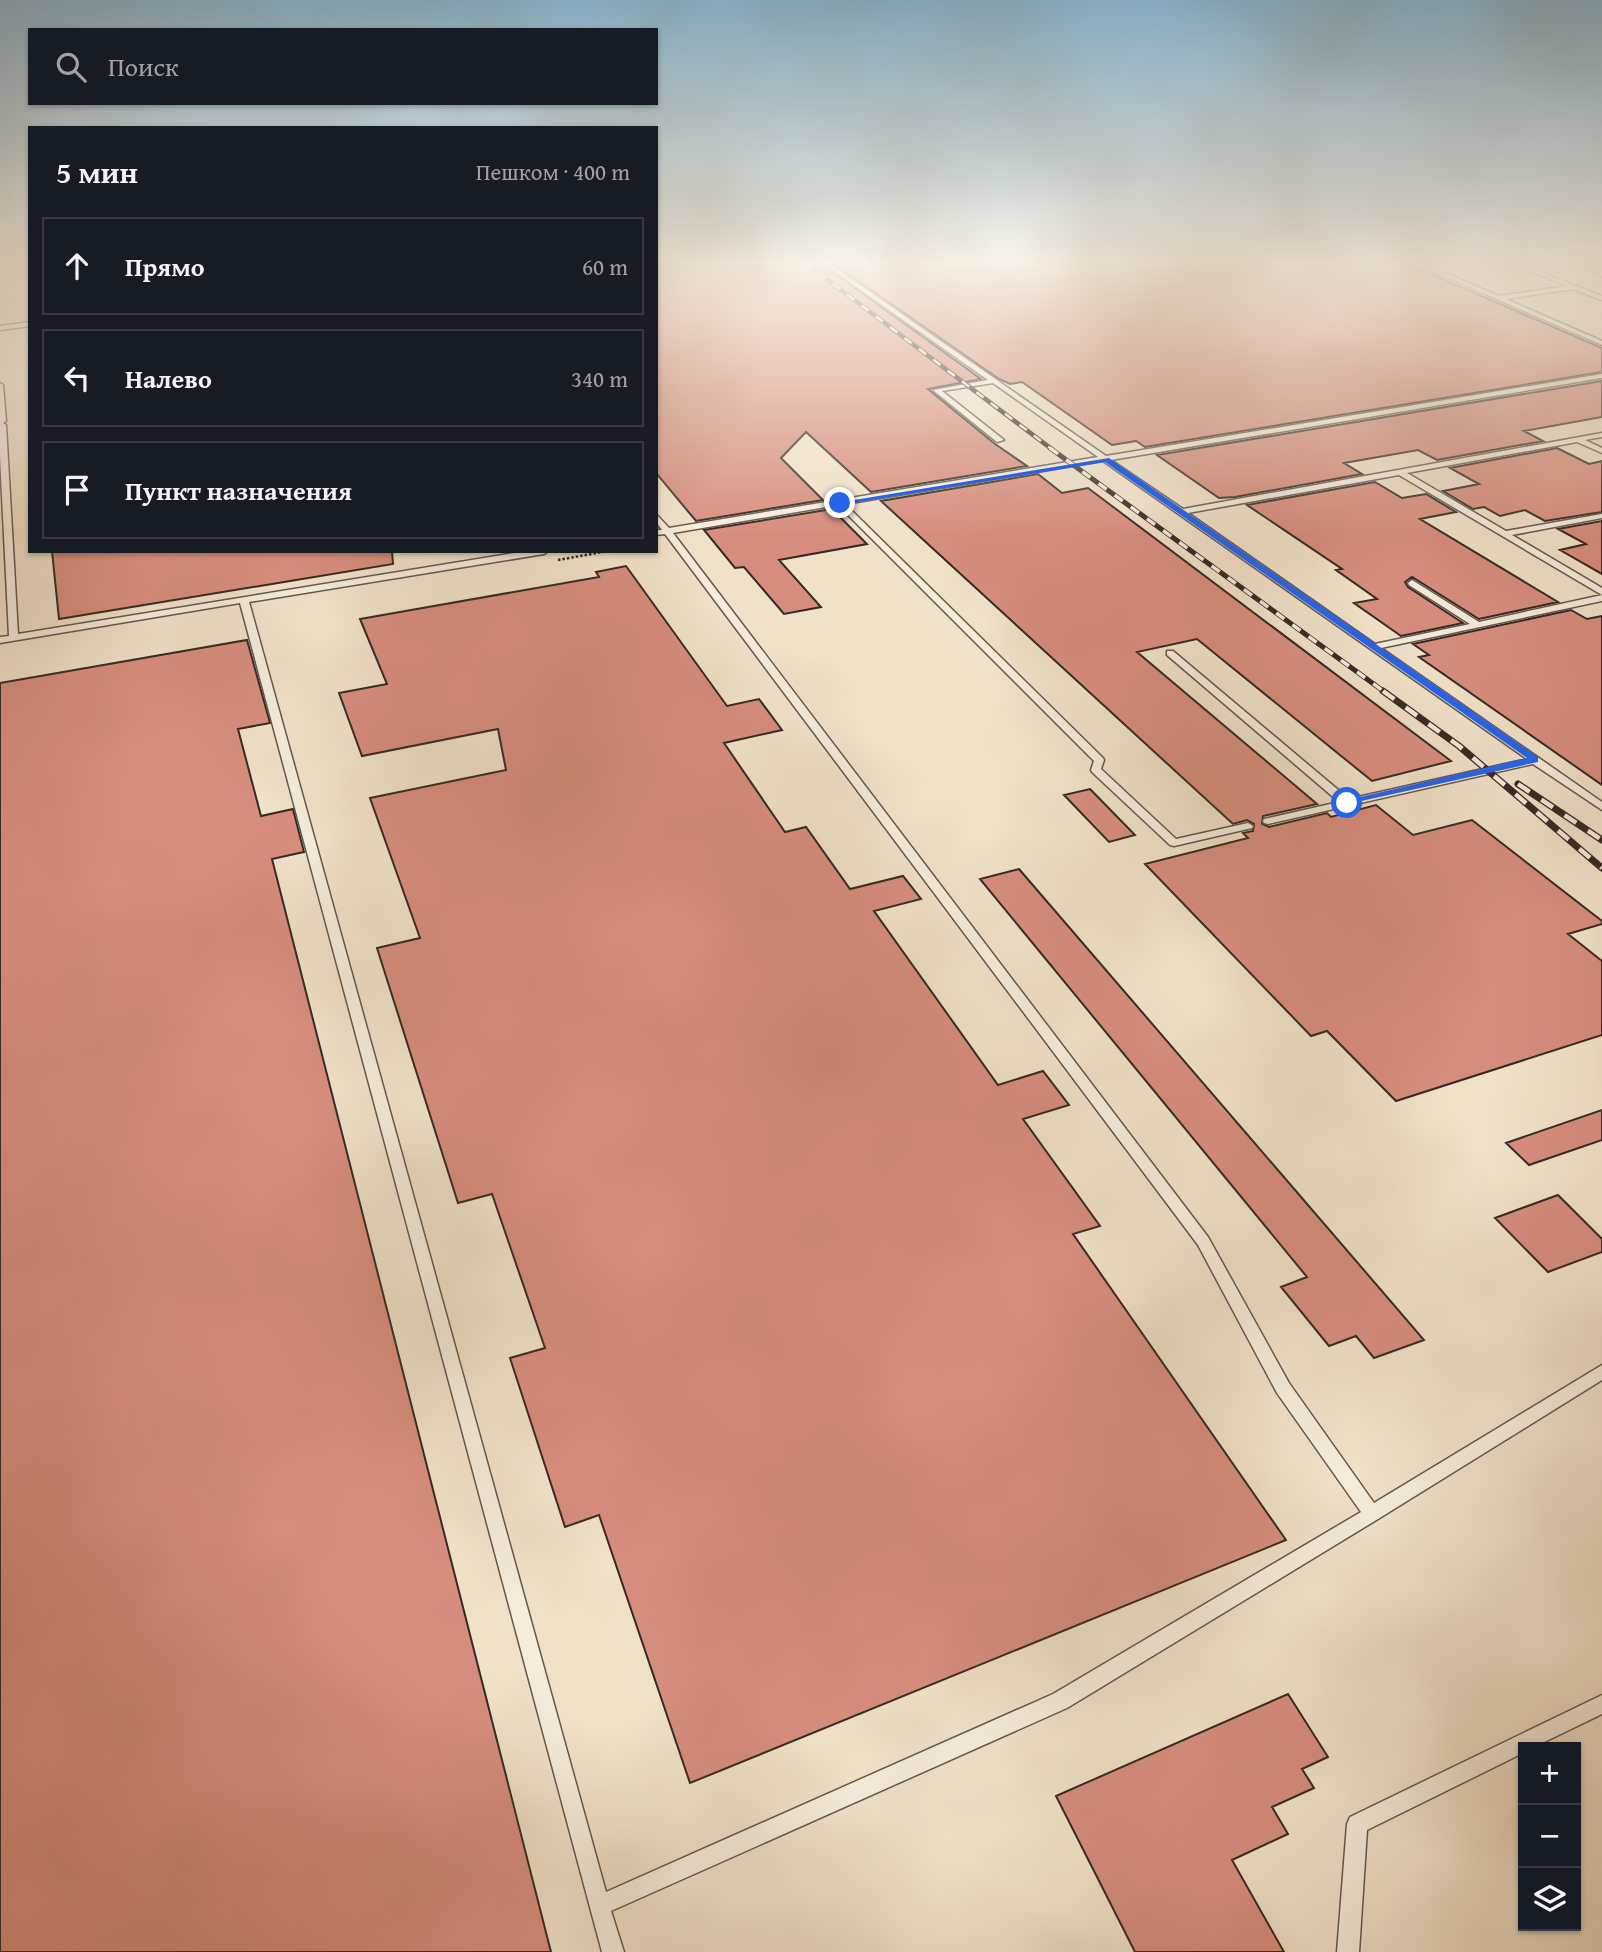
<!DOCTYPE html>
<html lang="ru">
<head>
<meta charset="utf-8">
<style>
  :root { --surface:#171b24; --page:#20242c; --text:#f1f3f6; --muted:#9ea1a6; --line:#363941 }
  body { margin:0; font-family:"Gentium Book Plus",serif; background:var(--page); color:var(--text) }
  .controls { position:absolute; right:21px; bottom:21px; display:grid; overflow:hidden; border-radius:0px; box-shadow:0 2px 5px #0004 }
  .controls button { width:63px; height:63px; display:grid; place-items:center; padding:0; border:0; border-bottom:2px solid var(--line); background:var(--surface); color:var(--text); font:35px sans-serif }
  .stop { position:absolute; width:21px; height:21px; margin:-16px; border:5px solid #2563eb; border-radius:50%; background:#fff }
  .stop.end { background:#2563eb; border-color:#fff; box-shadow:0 2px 7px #0008 }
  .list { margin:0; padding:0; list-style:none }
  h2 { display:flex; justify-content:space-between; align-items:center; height:91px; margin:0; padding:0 28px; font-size:30px }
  h2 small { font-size:23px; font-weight:400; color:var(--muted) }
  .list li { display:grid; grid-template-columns:46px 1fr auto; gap:21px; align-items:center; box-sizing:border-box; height:98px; margin:0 14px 14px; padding:0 14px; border:2px solid var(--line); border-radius:0px }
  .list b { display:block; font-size:26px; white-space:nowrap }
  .list em { font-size:23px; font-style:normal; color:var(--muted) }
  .icon { flex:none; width:38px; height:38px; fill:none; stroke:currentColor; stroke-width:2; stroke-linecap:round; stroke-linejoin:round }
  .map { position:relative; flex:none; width:1602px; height:1952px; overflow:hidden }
  .search { position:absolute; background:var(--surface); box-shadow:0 2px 5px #0004; left:28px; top:28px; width:630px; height:77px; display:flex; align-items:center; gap:18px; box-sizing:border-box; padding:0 24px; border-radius:0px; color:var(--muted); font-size:26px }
  .panel { position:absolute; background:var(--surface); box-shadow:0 2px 5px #0004; left:28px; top:126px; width:630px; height:427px; border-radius:0px }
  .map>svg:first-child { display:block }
</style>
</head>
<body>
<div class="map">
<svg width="1602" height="1952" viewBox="0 0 1602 1952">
  <rect width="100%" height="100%" fill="#f0e1c9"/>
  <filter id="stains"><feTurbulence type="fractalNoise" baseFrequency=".00286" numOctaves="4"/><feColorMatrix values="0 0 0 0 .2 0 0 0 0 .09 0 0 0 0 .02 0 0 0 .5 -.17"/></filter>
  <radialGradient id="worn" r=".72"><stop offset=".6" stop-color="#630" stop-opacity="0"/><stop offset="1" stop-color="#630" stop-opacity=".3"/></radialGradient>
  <path fill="#d78d7d" stroke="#362925" stroke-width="2" d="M683,262H819L981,379L928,389L995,444L1027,466L871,492L806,432L781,458L823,500L696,521L656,473V269L688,265Z
    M831,262H1403L1602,348V372L1145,447L1136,441L1112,445L1022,382L1010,384L999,379Z
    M1602,381V417L1524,431L1543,441L1437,460L1418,450L1344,463L1362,474L1235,497L1219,498L1157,455Z
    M1557,448L1589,464L1602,461V512L1545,521L1525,510L1500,516L1484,507L1473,509L1443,491L1479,484L1450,468Z
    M1038,474L1062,493L1088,488L1451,761L1372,781L1197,639L1137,652L1317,804L1263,816L1262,824L1269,827L1327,813L1331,817L1376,805L1413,835L1472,820L1602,921V924L1568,934L1602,961V1035L1396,1101L1327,1031L1311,1036L1145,864L1248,838L1243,833L1253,831L1254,824L1247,820L1233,824L881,501Z
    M1375,482L1402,498L1426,494L1456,512L1420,519L1558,602L1479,619L1412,577L1405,582L1408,587L1463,623L1401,636L1354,603L1377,599L1336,570L1342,569L1247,505Z
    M832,509L867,544L779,560L821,607L784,614L744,567L735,568L704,530Z
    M1602,521V574L1560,550L1586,544L1558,529Z
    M52,551H392L393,564L59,619Z
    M626,566L727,706L759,699L782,730L724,743L785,832L806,827L850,889L903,876L921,899L874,911L998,1085L1043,1071L1069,1105L1023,1119L1100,1226L1073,1234L1286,1540L690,1783L599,1515L565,1527L510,1358L545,1348L492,1194L458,1203L377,948L420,938L370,798L506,770L498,729L362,756L339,693L387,684L360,619L599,577L596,572Z
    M1571,610L1587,619L1602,616V785L1419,657L1429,655L1413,644Z
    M247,640L270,723L238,729L261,816L293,809L304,852L272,859L551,1952H0V683Z
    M1090,789L1135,835L1109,842L1064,795Z
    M1019,869L1424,1340L1374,1358L1356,1336L1329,1346L1281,1287L1307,1277L980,879Z
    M1602,1110V1140L1529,1165L1506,1143Z
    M1558,1195L1602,1239V1252L1548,1272L1495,1218Z
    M1288,1694L1328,1757L1302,1769L1314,1788L1272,1807L1288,1834L1232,1860L1284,1952H1135L1056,1796Z"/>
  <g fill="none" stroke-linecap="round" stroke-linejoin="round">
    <defs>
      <path id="service" d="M821,262H827L1106,456L1602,374V378L1111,460L1183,509L1602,433V437L1585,440L1602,448V453L1577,442L1407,473L1506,531L1602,514V518L1512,535L1602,588V595L1399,475L1188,513L1375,644L1470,624L1409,585L1408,583L1412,580L1479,622L1602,595V601L1381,648L1602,802V810L1533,764L1268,824L1264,823L1263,821L1264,819L1339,802L1167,655V651H1173L1349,799L1527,759L1103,461L845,504L1103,758L1104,760L1101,769L1176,839L1248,823L1253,826L1252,828L1174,846L1170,845L1092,772L1091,770L1094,761L838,505L673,533L1208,1237L1289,1383L1374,1503L1602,1365V1380L1378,1519L1067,1708L611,1911L624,1952H602L240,603L0,643V637L9,636L0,456V383L3,385L6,421L3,423L6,425L18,634L527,551H548L544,554L249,602L606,1892L1053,1694L1361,1512L1277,1393L1198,1245L665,534L656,535V530H662L656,522V514L669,528L1098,457L993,383L942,391L1004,440L997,442L933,390L988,380Z
        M1412,262H1419L1499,296L1567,286L1508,262H1515L1602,296V300L1573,289L1506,299L1602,341V345Z
        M30,322V326L0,330V326Z
        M1602,1695V1714L1534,1747H1523V1753L1367,1830L1359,1952H1337L1347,1824L1350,1817Z"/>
    </defs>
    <use href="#service" stroke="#64574e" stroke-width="3"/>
    <path stroke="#362925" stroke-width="2.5" stroke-dasharray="2.5 2" stroke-linecap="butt" d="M1563,262L1602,277
      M558,560L608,551"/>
    <use href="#service" fill="#f5ecdc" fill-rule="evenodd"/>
    <defs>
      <path id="rail-far2" d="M804,262L1053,450"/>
      <path id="rail-far1" d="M1050,448L1386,693"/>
      <path id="rail" d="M1383,691L1459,746L1602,868
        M1518,784L1602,840"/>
    </defs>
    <use href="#rail-far2" stroke="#362925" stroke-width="4.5"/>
    <use href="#rail-far1" stroke="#362925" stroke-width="5"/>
    <use href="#rail" stroke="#362925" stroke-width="7"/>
    <use href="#rail-far2" stroke="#f5ecdc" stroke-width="2.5" stroke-dasharray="9" stroke-linecap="butt"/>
    <use href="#rail-far1" stroke="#f5ecdc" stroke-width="3.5" stroke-dasharray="10" stroke-linecap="butt"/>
    <use href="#rail" stroke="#f5ecdc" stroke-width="4.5" stroke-dasharray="14" stroke-linecap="butt"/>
  </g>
  <linearGradient id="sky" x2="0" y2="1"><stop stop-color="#89b8d5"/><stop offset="0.49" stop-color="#f8f2e7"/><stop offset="1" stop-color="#f8f2e7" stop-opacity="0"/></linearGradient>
  <rect width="1602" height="535" fill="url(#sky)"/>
  <path fill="#2563eb" d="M1109,458L1538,757V762L1343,805V801L1527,758L1105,462L840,505L836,503Z"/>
  <rect width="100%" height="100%" filter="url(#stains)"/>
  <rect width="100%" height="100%" fill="url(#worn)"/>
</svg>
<div class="controls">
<button>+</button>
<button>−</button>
<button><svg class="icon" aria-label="layers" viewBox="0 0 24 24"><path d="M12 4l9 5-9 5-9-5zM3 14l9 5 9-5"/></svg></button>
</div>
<div class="stop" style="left:1347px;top:803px"></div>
<div class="stop end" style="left:840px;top:503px"></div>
<div class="search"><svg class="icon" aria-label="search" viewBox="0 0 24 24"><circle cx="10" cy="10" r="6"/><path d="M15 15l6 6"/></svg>Поиск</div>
<section class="panel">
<h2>5 мин<small>Пешком · 400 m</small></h2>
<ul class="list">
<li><svg class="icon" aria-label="ahead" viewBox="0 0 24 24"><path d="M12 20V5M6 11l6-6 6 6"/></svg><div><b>Прямо</b></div><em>60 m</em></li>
<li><svg class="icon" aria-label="left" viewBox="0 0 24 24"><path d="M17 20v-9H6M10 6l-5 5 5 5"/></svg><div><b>Налево</b></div><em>340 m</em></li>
<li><svg class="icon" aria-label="arrive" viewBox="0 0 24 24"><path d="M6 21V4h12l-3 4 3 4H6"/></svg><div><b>Пункт назначения</b></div></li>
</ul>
</section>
</div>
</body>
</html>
